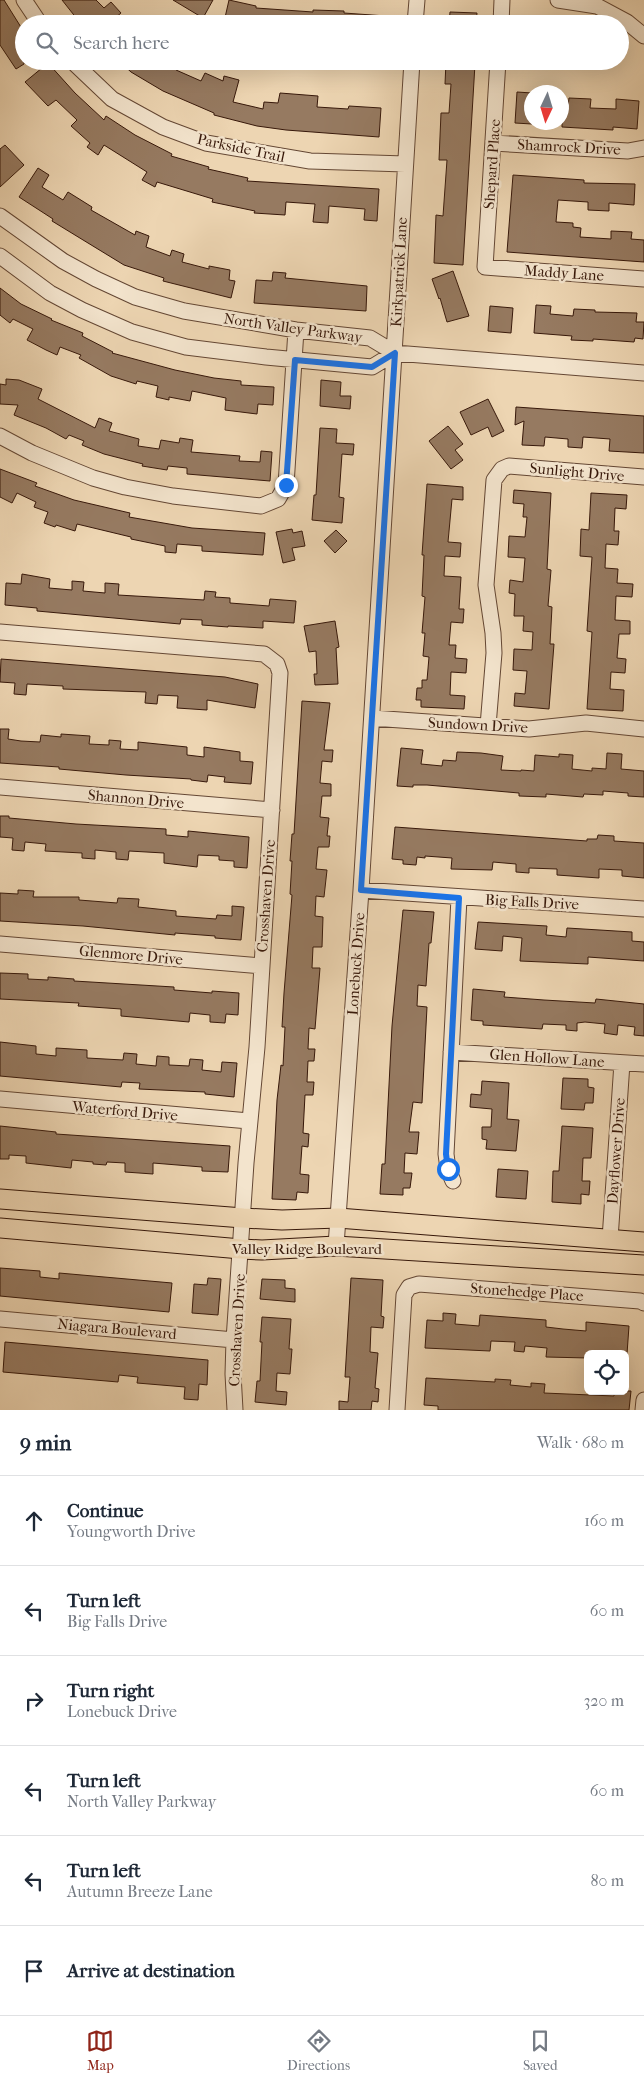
<!DOCTYPE html>
<html lang="en">
<head>
<meta charset="utf-8">
<style>
  :root { --surface:#fff; --page:#f2f2f3; --text:#1f2937; --muted:#747a83; --line:#e0e1e3; --accent:#8f2418 }
  body { margin:0; font-family:"IM FELL French Canon",serif; background:var(--page); color:var(--text) }
  .controls { position:absolute; right:15px; bottom:15px; display:grid; overflow:hidden; border-radius:8px; box-shadow:0 5px 20px #0002 }
  .controls button { width:45px; height:45px; display:grid; place-items:center; padding:0; border:0; border-bottom:1px solid var(--line); background:var(--surface); color:var(--text); font:25px sans-serif }
  .compass { position:absolute; left:524px; top:85px; width:45px; height:45px; border-radius:50%; background:var(--surface); box-shadow:0 5px 20px #0002; rotate:184deg }
  .stop { position:absolute; width:15px; height:15px; margin:-11px; border:4px solid #1a73e8; border-radius:50%; background:#fff }
  .stop.end { background:#1a73e8; border-color:#fff; box-shadow:0 1px 5px #0008 }
  .list { margin:0; padding:0; list-style:none }
  h2 { display:flex; justify-content:space-between; align-items:center; height:65px; margin:0; padding:0 20px; font-size:21px }
  h2 small { font-size:16px; font-weight:400; color:var(--muted) }
  .list li { display:grid; grid-template-columns:32px 1fr auto; gap:15px; align-items:center; box-sizing:border-box; height:90px; padding:0 20px; border-top:1px solid var(--line) }
  .list b { display:block; font-size:19px; white-space:nowrap }
  .list p { margin:0; font-size:16px; white-space:nowrap; color:var(--muted) }
  .list em { font-size:16px; font-style:normal; color:var(--muted) }
  .icon { flex:none; width:28px; height:28px; fill:none; stroke:currentColor; stroke-width:2; stroke-linecap:round; stroke-linejoin:round }
  .map { position:relative; flex:none; width:644px; height:1410px; overflow:hidden }
  .search { position:absolute; background:var(--surface); box-shadow:0 5px 20px #0002; left:15px; right:15px; top:15px; height:55px; display:flex; align-items:center; gap:12px; box-sizing:border-box; padding:0 18px; border-radius:28px; color:var(--muted); font-size:19px }
  .sheet { height:605px; background:var(--surface) }
  nav { display:flex; justify-content:space-around; align-items:center; box-sizing:border-box; height:70px; border-top:1px solid var(--line); background:var(--surface); font-size:14px; color:var(--muted) }
  nav a { display:grid; justify-items:center; gap:2px }
  nav .on { color:var(--accent) }
  .map>svg:first-child { display:block }
</style>
</head>
<body>
<div class="map">
<svg width="644" height="1410" viewBox="0 0 644 1410">
  <rect width="100%" height="100%" fill="#edd5b2"/>
  <filter id="stains"><feTurbulence type="fractalNoise" baseFrequency=".004" numOctaves="4"/><feColorMatrix values="0 0 0 0 .2 0 0 0 0 .09 0 0 0 0 .02 0 0 0 .5 -.17"/></filter>
  <radialGradient id="worn" r=".72"><stop offset=".6" stop-color="#630" stop-opacity="0"/><stop offset="1" stop-color="#630" stop-opacity=".3"/></radialGradient>
  <path fill="#967a61" stroke="#37180a" d="M0,0H4L24,32V64L16,69L0,45Z
    M62,0H96L104,8L111,2L121,13L108,24H81Z
    M173,0H213L203,18Z
    M229,0L256,6V8L313,12V10L344,11V13L400,17V24H231L224,22Z
    M450,12L477,13L476,24H449Z
    M119,61H171L179,66L176,70L201,81L205,73L223,81L224,76L239,80L233,102L263,109L264,102L278,103L280,93L318,96L317,107L348,109L349,106L381,108L379,137L286,130L257,126L214,115V113L163,91L131,72Z
    M446,62L475,64L463,265L434,263L436,215L443,216L447,160H439L441,113H449L451,84H445Z
    M48,63L75,93L104,120L106,116L135,135L172,154L171,156L209,167L208,169L248,178L247,181L379,189L377,221L364,220L365,209L329,206L328,223L313,222L315,204L286,202L285,215L254,213L255,211L212,202L213,199L157,182L155,187L142,180L147,172L104,145L98,155L87,147L90,143L71,126L77,120L56,100L48,106L25,82Z
    M517,92L532,93V124L515,123Z
    M569,98L591,99L590,108L616,109V99L639,101L637,129L613,127V130L562,127V105L568,106Z
    M5,145L24,165L0,187V149Z
    M38,168L49,175L42,187L63,200L68,192L92,207L91,210L135,235L136,231L149,236L146,247L170,256L172,250L184,254L182,262L209,269V266L230,270L229,280L235,281L231,298L163,281L164,278L124,265L52,221L53,219L19,197Z
    M513,175L584,180V183L635,184L634,205L609,203V211L588,210V202L558,200L556,222L573,223V227L581,228L580,237L611,239V231L632,232L631,239L644,240V262L507,252Z
    M453,271L469,316L447,322L440,298L439,299L432,279Z
    M273,272L286,273L285,278L367,286L366,311L254,303L256,280L272,281Z
    M0,288L21,304L52,319L51,320L83,333L82,336L113,352L112,353L175,370L214,378L241,381V385L274,387L273,405L258,404L257,414L225,410L226,398L192,391L190,401L169,397V400L156,397L158,386L137,381L136,384L111,376L79,358L81,355L60,347L57,355L46,350L27,340L33,329L13,319L10,323L0,315Z
    M536,305L551,306L550,314L573,316L574,309L595,310V312L637,313L636,322H644L643,339L635,338L634,342L593,339V341L571,340L572,336L534,333Z
    M490,306L513,308L511,333L488,331Z
    M6,379L19,380L42,389L38,399L95,428L99,418L112,423L109,431L139,439L138,446L159,449L161,440L179,443L180,438L193,440L191,452L240,456L239,461L260,462L261,451L272,452L270,481L187,474V468L168,466L167,470L142,466L143,464L104,454L82,445L84,441L69,435L66,439L46,428L14,415L18,405L0,404V384L6,385Z
    M321,380L341,382L340,396H351L350,409L320,406Z
    M488,399L504,431L492,437L488,427L471,435L460,412Z
    M516,407L644,416V453L609,451L610,439L583,437L582,448L568,447V439L545,437L544,446L522,445L524,421L515,425Z
    M448,426L463,444L455,450L463,460L451,469L429,441Z
    M320,428L337,429L336,443L354,444L353,455L342,454L339,497L344,498L342,523L312,520L314,495H316Z
    M0,469L37,483L35,486L74,500L130,513L129,517L192,528L265,533L263,555L202,551V546L177,544L176,553L165,552V546L131,539V537L77,524L75,531L56,525L55,527L44,523L48,512L34,507L36,502L17,493L12,503L0,497Z
    M427,484L463,487V500L452,499L448,542L461,543L460,557L445,556L444,576L461,577L459,609H464L463,623L451,622L449,645H456L455,658L467,659L466,673L451,672L450,695L465,696L464,709L421,707V700H416L417,688H422V680H427L429,657L423,656L425,633H422L425,597L422,596L424,555H422Z
    M514,490L551,493L547,569L551,570L548,606L552,607L550,644H554L549,709L514,706L515,693L525,694L527,671L513,670L514,649L532,650L533,632L523,631L524,616H514L515,594L509,593L510,580L523,582L525,558L508,557L509,536L525,537L527,517H523L524,504L513,503Z
    M591,493L627,495L626,509L615,508L614,531H619L618,545L606,544L605,568L618,569L617,583L633,584L632,597L616,596L615,620L630,621V634H619L617,658L626,659L625,673L611,672L610,689L624,690L623,711L587,709L592,632L587,631L592,557L580,556L581,529L589,530Z
    M292,529L293,533L302,531L305,546L292,548L295,560L283,563L276,532Z
    M336,530L347,541L335,553L324,541Z
    M22,574L50,579L49,588L72,590V581L84,582L83,591L105,593V583L119,584L118,595L204,600L205,591L216,592L215,597L230,598V603L269,606L270,599L296,601L294,623L263,621V628L228,626V627L202,625V620L181,619L180,624L37,611V608L5,605L6,583L21,584Z
    M335,621L339,647L336,648L338,684L315,685L314,674H317L316,651L309,652L304,626Z
    M1,659L225,677L258,684L255,708L207,700V710L177,708L178,696L158,695L157,704L145,703L146,692L63,689V686L27,684L26,695L14,694L15,683L0,682Z
    M302,701L330,703L324,750H333L332,762L322,761L320,783L331,784V796H322L320,817L329,818L327,836H330L329,847H318L316,869L327,870L324,897L316,896L315,916L323,917L322,947H313L312,968H320L315,1029L309,1028L308,1049H315L314,1061H308L307,1082H314L313,1095H305L303,1133L309,1134L308,1147L302,1146L300,1174L309,1175L308,1193L297,1192L296,1200L272,1199L277,1100L281,1065L283,1066L285,1027H282L284,993L292,895L290,894L292,861H290L292,834H294Z
    M0,729H9L8,739L21,741L40,742L41,735L61,737V734L90,736L89,744L109,745V740L121,741L120,749L138,750V742L187,747V755L204,757V747L240,752V761L253,762L251,784L224,782L225,777L208,775L207,782L191,780V779L126,775L59,769V767L0,763Z
    M401,748L423,750L421,764L442,766L443,760L456,761L457,752L481,753L503,756L501,770L521,771V770L534,771L535,755L559,757V754L573,755L572,769L592,771V768L606,769L607,753L622,754L621,769L644,771V797L628,796V793L603,791V795L584,794L583,797L546,794V797L519,796V793L427,785H413V787L397,786Z
    M0,816H9V818L76,824L166,829V835L188,837V831L249,837L247,868L234,867V861L219,860V856L198,855L197,867L164,863V853L129,851L128,860L116,859V852L95,850V859L82,858V853L45,851L46,844L25,842L24,851L12,850L13,838L0,837Z
    M395,827L587,841V839H597L598,835L614,836V841L644,843V878L622,876V870L599,869V878L557,875V869L529,868V873L516,872V864L493,862L492,870L451,869L452,858L425,856V858L417,857L416,865L403,864V860L392,859Z
    M18,890L34,891L33,897H79V900L117,903L118,898L139,899L138,907L176,911V916L216,919L217,915L232,916V906L244,907L241,940L215,938V936L175,933V935L83,926L0,921V893L18,894Z
    M403,910L434,912L431,943H429L426,986L418,985L417,1006L427,1007L422,1103L413,1102L409,1132H419L417,1154L405,1153L404,1173H412L410,1188H403V1195L380,1194L382,1164H385L392,1026Z
    M478,922L547,926L546,935L566,937L567,928L632,932V941L644,942V961L588,957V964L520,961L522,938L503,936L502,951L475,949Z
    M0,973L28,974V979L48,980V977L74,979V981L174,987V990L212,993V991L239,993L238,1015L226,1014L225,1023L210,1022V1015L190,1013L189,1022L121,1016V1009L78,1006L79,1003L0,999Z
    M473,989L505,992L504,997L544,1000L595,1003L596,999L644,1004V1036L634,1035L635,1027L618,1025L617,1035L604,1033L605,1024L585,1022L577,1023V1031L566,1030V1025L543,1024L542,1029L483,1025V1021L471,1020Z
    M0,1042L36,1046V1054L56,1056V1048L87,1050V1058L123,1060L124,1053L137,1054L136,1064L156,1066L157,1056L169,1057V1065L189,1066L190,1059L203,1060L202,1070L221,1072L222,1062L237,1063L234,1097L205,1094V1092L139,1089L140,1083L122,1082L121,1087L0,1076Z
    M563,1078L588,1079V1087L594,1088L593,1103H585L584,1110L561,1109Z
    M482,1081L509,1083L507,1119L519,1120L516,1151L486,1149L487,1140L482,1139V1127H491L492,1109L470,1107L471,1094L481,1095Z
    M0,1126L56,1132V1134L230,1146L228,1172L202,1171V1167L153,1163V1174L125,1172V1163L107,1162L106,1165L93,1164V1162L72,1160L71,1168L26,1163V1156L9,1155V1159H0Z
    M562,1126L593,1128L591,1158H583L582,1181H590L589,1195L581,1194V1204L552,1202L553,1171H559Z
    M498,1169L528,1171L526,1199L496,1197Z
    M0,1268L40,1271V1277L59,1279V1273L172,1283L169,1312L0,1296Z
    M208,1278L221,1279L218,1315L192,1313L194,1284L207,1285Z
    M351,1278L383,1280L381,1316L384,1317L383,1328L371,1327L370,1352L378,1353L375,1388L379,1389L378,1402L372,1401L371,1410H339V1401L348,1402L350,1377H345Z
    M262,1279L285,1280V1288L295,1289V1302L260,1299Z
    M443,1313L456,1314L455,1324L479,1326L480,1315L546,1320V1327L563,1329L586,1331V1322L629,1326L627,1354H588V1358L546,1357L547,1348L525,1346L524,1352L514,1351L515,1342L491,1341L490,1351L425,1348L427,1320L443,1321Z
    M262,1317L291,1319L289,1349H292L290,1374L277,1373L276,1391L287,1392L286,1405L255,1402L257,1381H260L262,1342H260Z
    M5,1342L208,1360L207,1385L199,1384L198,1400L184,1399L185,1387L137,1383L138,1377L119,1375L118,1382L3,1372Z
    M426,1378L495,1382V1379L511,1380L510,1385L531,1387V1383L545,1384L544,1393L614,1396V1391H631L629,1410H438V1406L424,1405Z"/>
  <g fill="none" stroke-linecap="round" stroke-linejoin="round">
    <defs>
      <path id="minor" d="M24,0L40,24
        M558,0L597,6L627,22L644,36
        M415,24L417,0
        M501,24L502,0
        M72,61L112,99L163,127L206,143L310,161L405,164
        M498,61L485,267L644,279
        M493,143L628,151L644,148
        M0,216L63,261L96,279L135,297L184,311L296,330L370,338L395,353L644,373
        M0,256L50,293L82,310L132,332L186,347L266,357L372,367L395,353
        M0,436L32,453L93,478L125,487L173,496L261,506L278,499L286,485L296,330
        M0,632L264,654L277,664L280,673L257,1047L246,1163L234,1340L233,1374L235,1410
        M372,718L529,729L586,723L644,729
        M488,726L494,653L493,633L486,585L494,480L502,469L509,466L644,477
        M0,787L272,810
        M361,890L644,909
        M0,944L262,966
        M451,1052L644,1064
        M0,1099L249,1121
        M453,1181L448,1169L446,1154L459,898
        M610,1239L622,1063
        M336,1246L361,890L412,61
        M0,1319L234,1340
        M397,1410L404,1295L409,1287L419,1284L640,1301L644,1303
        M643,1410L644,1400"/>
      <path id="major" d="M0,1199L243,1218L282,1220L338,1218L644,1242
        M0,1228L241,1249L262,1250L336,1246L644,1265"/>
    </defs>
    <use href="#minor" stroke="#644734" stroke-width="17"/>
    <use href="#major" stroke="#37180a" stroke-width="21"/>
    <use href="#minor" stroke="#f3e4cd" stroke-width="15"/>
    <use href="#major" stroke="#edd5b2" stroke-width="19"/>
  </g>
  <g fill="none" stroke-linecap="round" stroke-linejoin="round">
    <path stroke="#1a73e8" stroke-width="6" d="M286,485L295,360L372,367L395,353L361,890L459,898L446,1154L448,1169"/>
  </g>
  <g text-anchor="middle" dominant-baseline="central" stroke-width="5" stroke-linejoin="round" paint-order="stroke">
    <g font-size="15" fill="#37180a" stroke="#f3e4cd">
      <text transform="translate(569 147) rotate(3)">Shamrock Drive</text>
      <text transform="translate(241 148) rotate(12)">Parkside Trail</text>
      <text transform="translate(492 164) rotate(-86)">Shepard Place</text>
      <text transform="translate(399 272) rotate(-87)">Kirkpatrick Lane</text>
      <text transform="translate(564 273) rotate(4)">Maddy Lane</text>
      <text transform="translate(293 328) rotate(8)">North Valley Parkway</text>
      <text transform="translate(577 472) rotate(5)">Sunlight Drive</text>
      <text transform="translate(478 725) rotate(3)">Sundown Drive</text>
      <text transform="translate(136 799) rotate(5)">Shannon Drive</text>
      <text transform="translate(266 896) rotate(-86)">Crosshaven Drive</text>
      <text transform="translate(532 902) rotate(3)">Big Falls Drive</text>
      <text transform="translate(131 955) rotate(5)">Glenmore Drive</text>
      <text transform="translate(356 964) rotate(-86)">Lonebuck Drive</text>
      <text transform="translate(547 1058) rotate(4)">Glen Hollow Lane</text>
      <text transform="translate(125 1111) rotate(5)">Waterford Drive</text>
      <text transform="translate(616 1151) rotate(-86)">Dayflower Drive</text>
      <text x="307" y="1249">Valley Ridge Boulevard</text>
      <text transform="translate(527 1292) rotate(4)">Stonehedge Place</text>
      <text transform="translate(117 1329) rotate(5)">Niagara Boulevard</text>
      <text transform="translate(237 1330) rotate(-87)">Crosshaven Drive</text>
    </g>
  </g>
  <rect width="100%" height="100%" filter="url(#stains)"/>
  <rect width="100%" height="100%" fill="url(#worn)"/>
</svg>
<div class="controls">
<button><svg class="icon" aria-label="locate" viewBox="0 0 24 24"><circle cx="12" cy="12" r="6"/><path d="M12 2v4M12 18v4M2 12h4M18 12h4"/></svg></button>
</div>
<svg class="compass" viewBox="-18 -18 36 36"><path d="M0-13l5 13h-10z" fill="#e53935"/><path d="M0 13l5-13h-10z" fill="#747a83"/></svg>
<div class="stop" style="left:448px;top:1169px"></div>
<div class="stop end" style="left:286px;top:485px"></div>
<div class="search"><svg class="icon" aria-label="search" viewBox="0 0 24 24"><circle cx="10" cy="10" r="6"/><path d="M15 15l6 6"/></svg>Search here</div>
</div>
<section class="sheet">
<h2>9 min<small>Walk · 680 m</small></h2>
<ul class="list">
<li><svg class="icon" aria-label="ahead" viewBox="0 0 24 24"><path d="M12 20V5M6 11l6-6 6 6"/></svg><div><b>Continue</b><p>Youngworth Drive</p></div><em>160 m</em></li>
<li><svg class="icon" aria-label="left" viewBox="0 0 24 24"><path d="M17 20v-9H6M10 6l-5 5 5 5"/></svg><div><b>Turn left</b><p>Big Falls Drive</p></div><em>60 m</em></li>
<li><svg class="icon" aria-label="right" viewBox="0 0 24 24"><path d="M7 20v-9h11M14 6l5 5-5 5"/></svg><div><b>Turn right</b><p>Lonebuck Drive</p></div><em>320 m</em></li>
<li><svg class="icon" aria-label="left" viewBox="0 0 24 24"><path d="M17 20v-9H6M10 6l-5 5 5 5"/></svg><div><b>Turn left</b><p>North Valley Parkway</p></div><em>60 m</em></li>
<li><svg class="icon" aria-label="left" viewBox="0 0 24 24"><path d="M17 20v-9H6M10 6l-5 5 5 5"/></svg><div><b>Turn left</b><p>Autumn Breeze Lane</p></div><em>80 m</em></li>
<li><svg class="icon" aria-label="arrive" viewBox="0 0 24 24"><path d="M6 21V4h12l-3 4 3 4H6"/></svg><div><b>Arrive at destination</b></div></li>
</ul>
</section>
<nav>
<a class="on"><svg class="icon" aria-label="map" viewBox="0 0 24 24"><path d="M3 6l6-2 6 2 6-2v14l-6 2-6-2-6 2zM9 4v14M15 6v14"/></svg>Map</a>
<a><svg class="icon" aria-label="directions" viewBox="0 0 24 24"><path d="M12 3l9 9-9 9-9-9zM9 14v-3h6M13 9l2 2-2 2"/></svg>Directions</a>
<a><svg class="icon" aria-label="saved" viewBox="0 0 24 24"><path d="M7 4h10v16l-5-4-5 4z"/></svg>Saved</a>
</nav>
</body>
</html>
